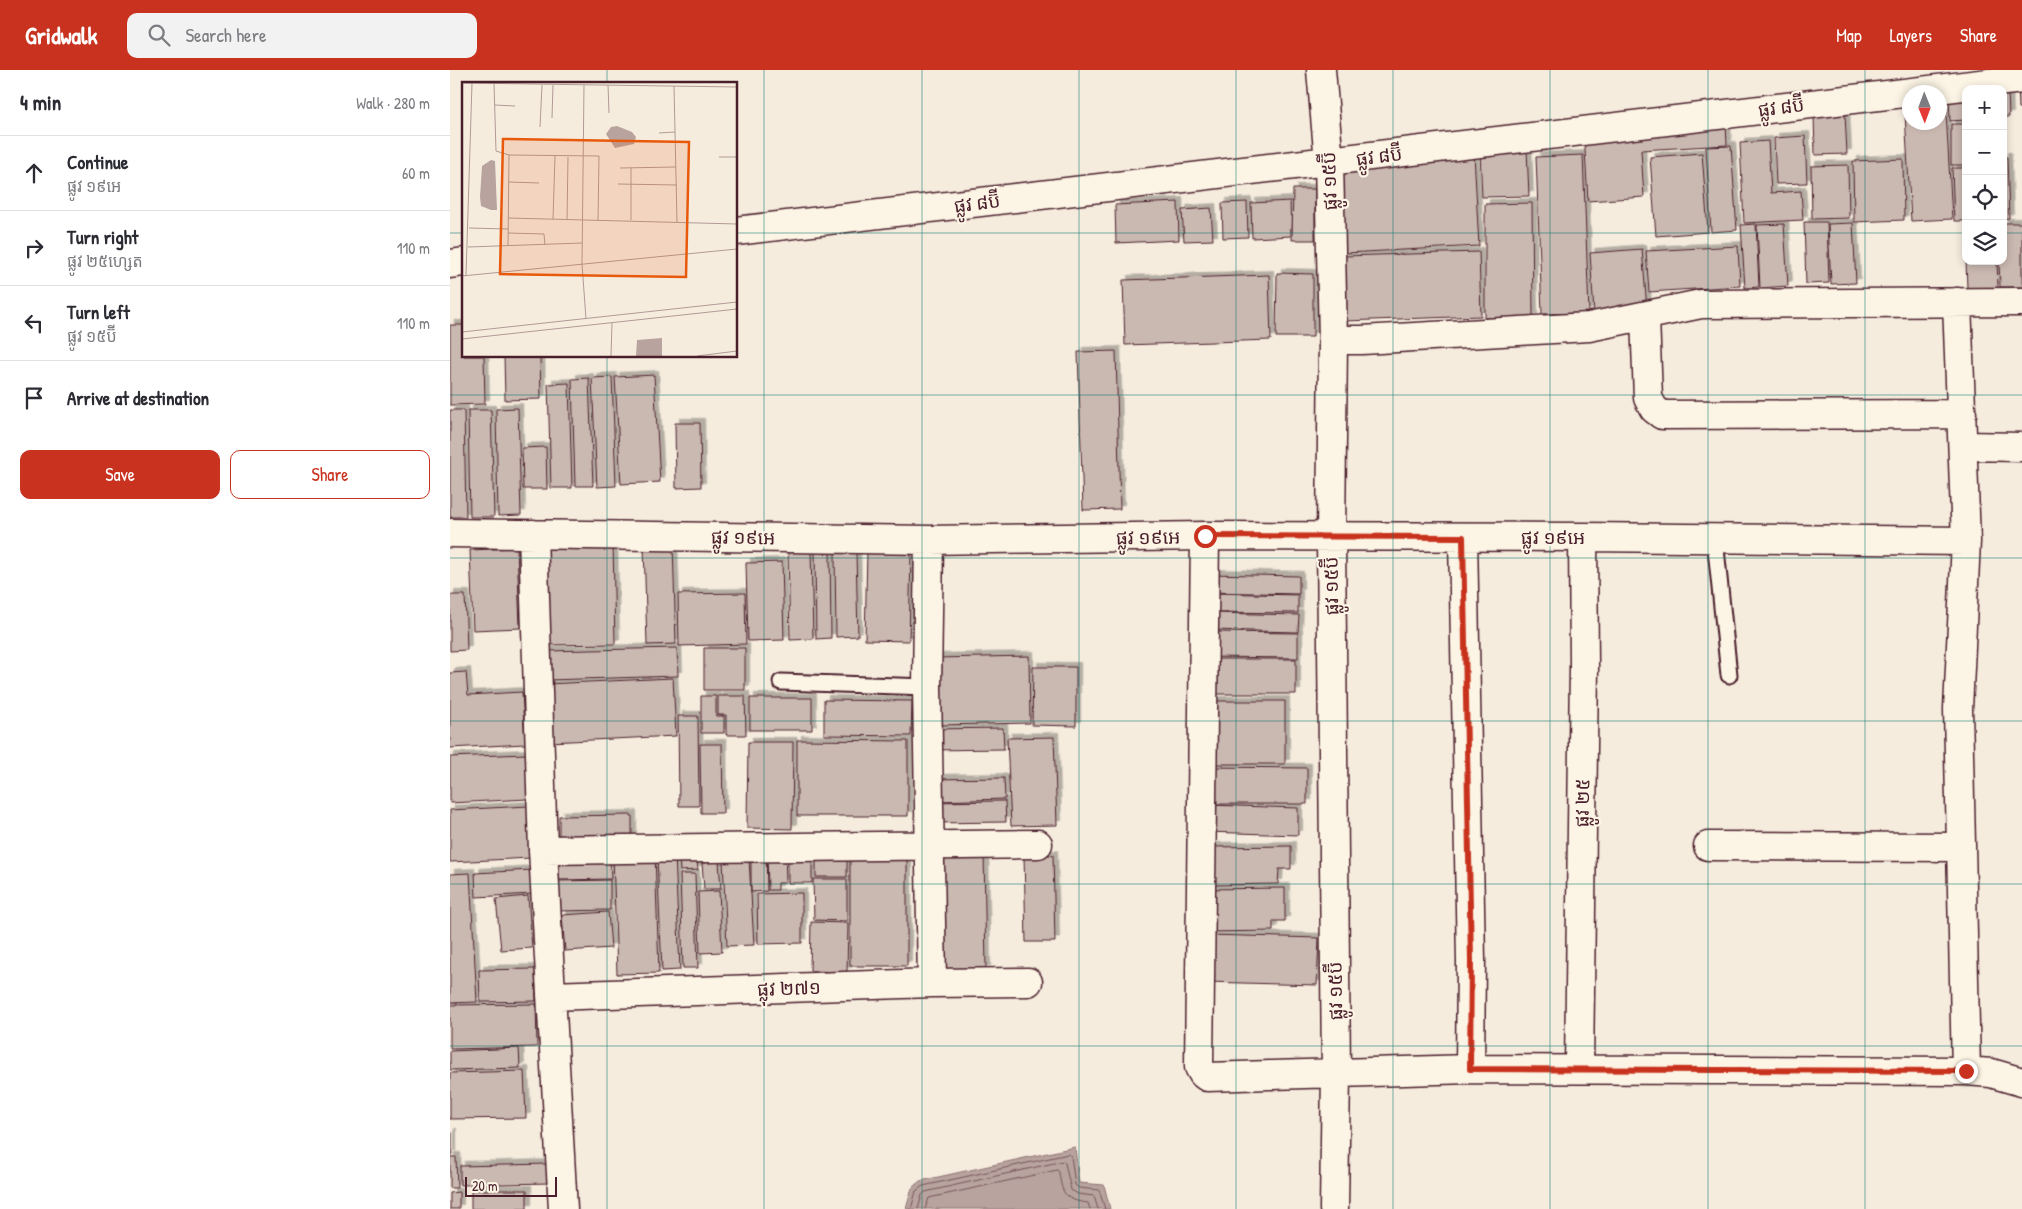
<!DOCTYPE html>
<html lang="en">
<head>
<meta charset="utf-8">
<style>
  :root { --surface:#fff; --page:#f2f2f3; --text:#2b2b33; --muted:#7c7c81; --line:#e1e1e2; --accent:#c8321e }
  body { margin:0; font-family:"Patrick Hand","Noto Sans Khmer",sans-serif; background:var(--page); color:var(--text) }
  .controls { position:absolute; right:15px; top:15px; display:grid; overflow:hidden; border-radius:10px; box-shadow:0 2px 8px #0003 }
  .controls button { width:45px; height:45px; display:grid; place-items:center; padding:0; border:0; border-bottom:1px solid var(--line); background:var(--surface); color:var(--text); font:25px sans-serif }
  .compass { position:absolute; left:1452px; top:15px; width:45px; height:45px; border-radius:50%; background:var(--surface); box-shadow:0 2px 8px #0003; rotate:179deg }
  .scale { position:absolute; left:15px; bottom:12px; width:92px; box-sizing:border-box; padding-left:5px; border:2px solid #4a1f2b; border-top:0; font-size:14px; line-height:18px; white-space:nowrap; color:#4a1f2b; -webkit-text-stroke:4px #fcf5e5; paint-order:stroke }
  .stop { position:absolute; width:15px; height:15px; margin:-11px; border:4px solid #c8321e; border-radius:50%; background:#fff }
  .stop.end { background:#c8321e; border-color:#fff; box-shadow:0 1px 5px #0008 }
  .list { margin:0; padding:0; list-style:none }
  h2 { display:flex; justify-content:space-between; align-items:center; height:65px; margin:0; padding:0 20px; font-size:21px }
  h2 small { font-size:16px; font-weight:400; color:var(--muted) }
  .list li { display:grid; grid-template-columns:32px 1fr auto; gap:15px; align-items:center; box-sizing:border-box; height:75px; padding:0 20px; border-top:1px solid var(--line) }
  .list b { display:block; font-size:19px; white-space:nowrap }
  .list p { margin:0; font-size:16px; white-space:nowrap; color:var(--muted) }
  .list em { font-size:16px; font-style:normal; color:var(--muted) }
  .actions { display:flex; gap:10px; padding:15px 20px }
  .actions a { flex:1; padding:11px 0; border:1px solid var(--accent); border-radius:10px; text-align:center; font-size:18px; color:var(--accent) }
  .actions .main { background:var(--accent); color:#fff }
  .icon { flex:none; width:28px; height:28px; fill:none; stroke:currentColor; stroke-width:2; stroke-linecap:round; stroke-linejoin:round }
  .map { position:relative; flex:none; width:1572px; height:1139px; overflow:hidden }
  header { display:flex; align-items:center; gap:30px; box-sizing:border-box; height:70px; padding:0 25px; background:var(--accent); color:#fff }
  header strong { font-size:24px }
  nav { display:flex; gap:28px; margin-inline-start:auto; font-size:18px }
  .search { width:350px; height:45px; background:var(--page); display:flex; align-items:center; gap:12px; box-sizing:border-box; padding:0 18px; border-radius:10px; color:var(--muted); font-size:19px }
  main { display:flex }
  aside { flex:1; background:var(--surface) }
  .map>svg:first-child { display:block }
</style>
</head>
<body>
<header>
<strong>Gridwalk</strong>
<div class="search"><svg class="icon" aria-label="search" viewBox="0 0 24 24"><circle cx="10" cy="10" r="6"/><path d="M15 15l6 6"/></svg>Search here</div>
<nav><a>Map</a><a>Layers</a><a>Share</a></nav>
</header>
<main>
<aside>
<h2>4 min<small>Walk · 280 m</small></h2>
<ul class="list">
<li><svg class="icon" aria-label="ahead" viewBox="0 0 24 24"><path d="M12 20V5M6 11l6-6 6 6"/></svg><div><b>Continue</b><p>ផ្លូវ ១៩អេ</p></div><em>60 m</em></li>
<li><svg class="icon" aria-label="right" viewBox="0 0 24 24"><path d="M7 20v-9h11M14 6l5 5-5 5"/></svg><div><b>Turn right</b><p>ផ្លូវ ២៥ហ្សេត</p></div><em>110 m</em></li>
<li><svg class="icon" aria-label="left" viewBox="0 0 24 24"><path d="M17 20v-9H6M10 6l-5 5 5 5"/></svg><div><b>Turn left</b><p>ផ្លូវ ១៥ប៊ី</p></div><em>110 m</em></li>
<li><svg class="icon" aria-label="arrive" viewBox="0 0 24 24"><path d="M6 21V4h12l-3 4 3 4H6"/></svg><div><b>Arrive at destination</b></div></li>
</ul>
<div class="actions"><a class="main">Save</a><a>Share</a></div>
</aside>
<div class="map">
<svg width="1572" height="1139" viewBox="0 0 1572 1139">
  <defs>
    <filter id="shadow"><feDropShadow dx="4.5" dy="-4.5" stdDeviation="0" flood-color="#0004"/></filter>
  </defs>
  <rect width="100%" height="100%" fill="#f5ecde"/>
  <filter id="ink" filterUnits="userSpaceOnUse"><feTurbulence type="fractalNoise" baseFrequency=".02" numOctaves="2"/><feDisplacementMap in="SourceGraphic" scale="10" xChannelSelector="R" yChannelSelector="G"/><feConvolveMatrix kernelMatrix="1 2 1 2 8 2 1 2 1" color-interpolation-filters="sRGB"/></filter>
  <g filter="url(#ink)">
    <path fill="#b8a39e" stroke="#8c6e70" d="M625,1077L629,1113L654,1115L660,1139H456L462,1118L470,1111Z"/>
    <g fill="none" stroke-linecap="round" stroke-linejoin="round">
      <path stroke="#765459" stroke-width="1" d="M461,1139L466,1121L473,1116L618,1084L621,1086L625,1115L629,1118L649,1120L655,1139
        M468,1139L472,1125L475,1122L613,1091L615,1093L621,1120L628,1124L644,1126L648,1139
        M475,1139L479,1128L607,1100L609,1102C612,1125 615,1130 638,1133L640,1139"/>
    </g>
    <path fill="#cab9b1" stroke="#4a1f2b" filter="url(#shadow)" d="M1568,13H1572V38H1569Z
      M1553,21H1558L1559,47H1553Z
      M1516,23V50L1500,51L1499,24Z
      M1490,41H1496L1502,149L1461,151L1455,44L1460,43V52H1490Z
      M1395,44L1397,84L1365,85L1364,45Z
      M1501,54H1516V95H1501Z
      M1276,55L1277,75L1191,80L1194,127L1138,131L1134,64Z
      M1355,66L1357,113L1326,114L1324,68Z
      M1318,71L1321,123L1351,121L1353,150L1294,153L1290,73Z
      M1281,76L1287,160L1261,162L1256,77Z
      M1077,80L1079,126L1032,127L1030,81Z
      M1252,83L1258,162L1206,166L1200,87Z
      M1024,84L1029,176L895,183L890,92Z
      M1133,85L1139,243L1092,244L1086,87Z
      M1553,87H1557L1559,148L1553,149Z
      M1453,89L1454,150L1404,152L1403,91Z
      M1398,95L1399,148L1362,149L1361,96Z
      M1502,98H1516V151H1504Z
      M843,119H865V170H842Z
      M840,131L841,166L802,168L801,133Z
      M728,132L729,170L666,173L665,135Z
      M797,132L798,167L773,168L772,133Z
      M1082,133L1083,248H1035V134Z
      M761,138L763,170L734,171L732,140Z
      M1354,152H1377L1379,213L1356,214Z
      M1403,153L1406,213L1381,214L1378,154Z
      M1553,153H1572V217H1550L1549,191H1553Z
      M1306,154L1309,217L1295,218L1291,155Z
      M1334,154L1338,216L1310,218L1307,155Z
      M1288,176L1290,216L1199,222L1196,181Z
      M1192,179L1197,239L1144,243L1140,183Z
      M1029,182L1031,246L895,251L893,186Z
      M1516,191H1547L1548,218H1517Z
      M827,203L863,204V267H826Z
      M819,205L821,270L675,275L673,210Z
      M0,255H14V286H34L35,334L0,335Z
      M666,281L670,439L633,440L628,282Z
      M54,286H90L91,329L55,330Z
      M204,305L210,412L171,414L165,307Z
      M162,307L166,416L147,417L142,308Z
      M139,308L143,416H125L122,309Z
      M119,313L122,418H101L98,314Z
      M68,338L71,445L48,446L46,339Z
      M0,340H14L16,447H0Z
      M18,340H41L44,447H20Z
      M225,353H250L251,417L226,418Z
      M96,377L97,419H73L72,378Z
      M163,473L165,574L95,575L93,474Z
      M223,475L226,574L197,575L194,476Z
      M67,478L70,558L23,560L20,480Z
      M361,481L363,569L340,570L338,482Z
      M417,481L461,483L459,571L415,570Z
      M365,482H380L381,568L366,569Z
      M385,483H406L408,566L386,567Z
      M332,492L334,570L298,571L296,493Z
      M759,504L849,506V524L759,522Z
      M295,523L296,574L229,576L228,524Z
      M759,523L848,525V543L759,542Z
      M0,525H15L17,580L0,581Z
      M760,543L849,545L848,562L760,560Z
      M759,562L848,563V588L759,587Z
      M227,578L228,606L97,610V581Z
      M254,578H295V620H254Z
      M579,586L580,653L489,655L487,588Z
      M758,589H846V624H758Z
      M583,597H626V656L582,655Z
      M16,602L18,625L72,622L75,674L0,678V603Z
      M223,608L226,666L99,672L96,614Z
      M251,626H266V646H274V663H251Z
      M268,626H295L296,665H276V645H268Z
      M300,628H362V660H300Z
      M374,630L462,631L461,666L374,665Z
      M758,631H835V694H758Z
      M228,646H248L249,736H229Z
      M553,658L554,679L482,680V659Z
      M604,667L607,755L561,756L557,668Z
      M347,670L458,671V746H347Z
      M298,672H343L342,759L297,758Z
      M250,674H272L273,743H251Z
      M76,684L78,729L0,733V687Z
      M757,697L857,698V734H757Z
      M554,708L555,729L484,731V709Z
      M555,731L556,752L483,753V732Z
      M757,735L848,738V765L756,762Z
      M79,736L81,788L0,792V740Z
      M182,745V768L109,769V746Z
      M841,776V799H829L828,814L762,815L761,777Z
      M301,780H316L317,821L301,822Z
      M317,780H335L336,813H328V820H318Z
      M338,780H362V813H338Z
      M400,780H457V896H400Z
      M246,781L248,800L230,801L229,782Z
      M366,781H397V807H366Z
      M205,783L209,903L167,904L163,784Z
      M491,783H534L536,900H493Z
      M225,785L230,900L212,901L207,786Z
      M603,785L605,872H576L574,786Z
      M109,788H160L161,809L109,810Z
      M299,789L304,875L277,876L273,790Z
      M269,792L271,819H254L252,793Z
      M82,800L83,824L26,827L25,803Z
      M20,803L27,932L0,933V804Z
      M230,804H245L248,898H233Z
      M363,809H397V851L364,850Z
      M160,810V840L108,841L107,811Z
      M835,818V851H823V861L757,862L756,819Z
      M269,821L272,882L250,883L248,822Z
      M352,823V873L308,874L307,824Z
      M78,826L82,878L51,880L46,829Z
      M158,842L161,878L115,881L112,845Z
      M361,852L398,853L397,902L360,901Z
      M757,865L869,868L867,915L755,912Z
      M85,899L86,931L30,932L29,900Z
      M86,934L87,977L0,979V935Z
      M69,978L70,998L0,1000V981Z
      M74,1001L76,1048L0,1049V1003Z
      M0,1063H2V1085H0Z
      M0,1087H6L7,1118H0Z
      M98,1094L99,1113L10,1115V1096Z
      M21,1120H77V1139H21Z
      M9,1122V1139H0V1123Z"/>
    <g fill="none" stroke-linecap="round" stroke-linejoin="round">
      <defs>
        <path id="service" d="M1265,469L1279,605
          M331,612L477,617"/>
        <path id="minor" d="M871,0L879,92L883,270L881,467L886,1003L884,1139
          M286,161L1572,9
          M0,194L14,192
          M1507,232L1516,471L1508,639L1516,1001
          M1195,247L1198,328L1204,339L1212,345L1512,344
          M883,270H912L1139,257L1251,234L1572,232
          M1513,376L1572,377
          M0,463L479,470L755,466L1133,467L1516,471
          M83,464L93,780L113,1139
          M755,466L749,997L753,1004L757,1007L1020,999L1516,1001L1541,1003L1572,1012
          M1013,467L1021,891L1020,999
          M479,470L477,617L482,913
          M1258,776L1511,777
          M93,780L588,774
          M101,926L482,913L578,912
          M1129,999L1134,596L1133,467"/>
      </defs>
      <use href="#service" stroke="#4a1f2b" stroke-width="19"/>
      <use href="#minor" stroke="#4a1f2b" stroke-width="31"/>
      <use href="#service" stroke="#fcf5e5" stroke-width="15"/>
      <use href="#minor" stroke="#fcf5e5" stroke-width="28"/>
    </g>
  </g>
  <g fill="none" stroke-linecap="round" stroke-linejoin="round" filter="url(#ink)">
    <path stroke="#c8321e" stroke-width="6" d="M755,466L1013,467L1021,891L1020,999L1516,1001"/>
  </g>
  <path fill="none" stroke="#0f766e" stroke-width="1" stroke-opacity="0.55" d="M157,0V14M314,0V1139M472,0V1139M629,0V1139M786,0V1139M943,0V1139M1100,0V1139M1258,0V1139M1415,0V1139M0,163H14M286,163H1516M1553,163H1572M157,286V1139M0,325H1572M0,488H1572M0,651H1572M0,814H1572M0,976H1572"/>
  <g text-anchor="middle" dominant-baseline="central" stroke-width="4.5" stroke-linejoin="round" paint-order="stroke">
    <g font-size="19" fill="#4a1f2b" stroke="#fcf5e5">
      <text transform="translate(1331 37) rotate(-7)">ផ្លូវ ៨ប៊ី</text>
      <text transform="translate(929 86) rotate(-7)">ផ្លូវ ៨ប៊ី</text>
      <text transform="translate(879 111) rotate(-92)">ផ្លូវ ១៥ប៊ី</text>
      <text transform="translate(527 133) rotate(-7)">ផ្លូវ ៨ប៊ី</text>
      <text transform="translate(293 467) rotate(1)">ផ្លូវ ១៩អេ</text>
      <text transform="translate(698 467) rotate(-1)">ផ្លូវ ១៩អេ</text>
      <text x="1103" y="467">ផ្លូវ ១៩អេ</text>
      <text transform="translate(881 516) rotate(-91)">ផ្លូវ ១៥ប៊ី</text>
      <text transform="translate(1132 733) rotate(-89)">ផ្លូវ ២៥</text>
      <text transform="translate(339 918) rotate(-2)">ផ្លុវ ២៧១</text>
      <text transform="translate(885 921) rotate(-91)">ផ្លូវ ១៥ប៊ី</text>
    </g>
  </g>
  <g transform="translate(12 12)">
    <rect width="275" height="275" fill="#f5ecde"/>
    <path d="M155,44L170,50L174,55L172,62L153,66L144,52L149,45ZM29,78L33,79L35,128H29L19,124L18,115L20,84ZM200,256V274H174L175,258Z" fill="#b8a39e"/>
    <path fill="none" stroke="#b19a96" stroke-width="1" d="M0,1L275,5M32,1L34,69L47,73L137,74L136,138M122,3L120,182L124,237M146,3L147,31M212,4L215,140M32,23L53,24M90,36L91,3M78,45L80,3M197,51L213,50M257,75H275M158,86L214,85M47,100L77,101M156,102L215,103M46,136L275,142M91,137L93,74M105,138L106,75M169,138V86M7,146L46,147M46,151L82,152L83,163M46,164L47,73M6,165L120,161M0,194L275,167M4,194L10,1M0,250L275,220M0,257L275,227M149,274L150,241M235,274L275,269"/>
    <path fill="#e8590c" fill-opacity="0.15" stroke="#e8590c" stroke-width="2.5" d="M41,57L227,60L224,195L38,192Z"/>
    <rect width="275" height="275" fill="none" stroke="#4a1f2b" stroke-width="2.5"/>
  </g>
</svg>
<div class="controls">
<button>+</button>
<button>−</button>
<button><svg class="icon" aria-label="locate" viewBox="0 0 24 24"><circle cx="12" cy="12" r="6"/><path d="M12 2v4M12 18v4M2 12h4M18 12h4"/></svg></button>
<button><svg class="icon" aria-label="layers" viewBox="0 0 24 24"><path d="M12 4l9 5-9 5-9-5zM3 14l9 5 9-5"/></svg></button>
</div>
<svg class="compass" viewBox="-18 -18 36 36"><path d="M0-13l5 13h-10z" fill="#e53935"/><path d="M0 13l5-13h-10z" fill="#7c7c81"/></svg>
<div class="scale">20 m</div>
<div class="stop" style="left:755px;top:466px"></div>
<div class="stop end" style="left:1516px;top:1001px"></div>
</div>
</main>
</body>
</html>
